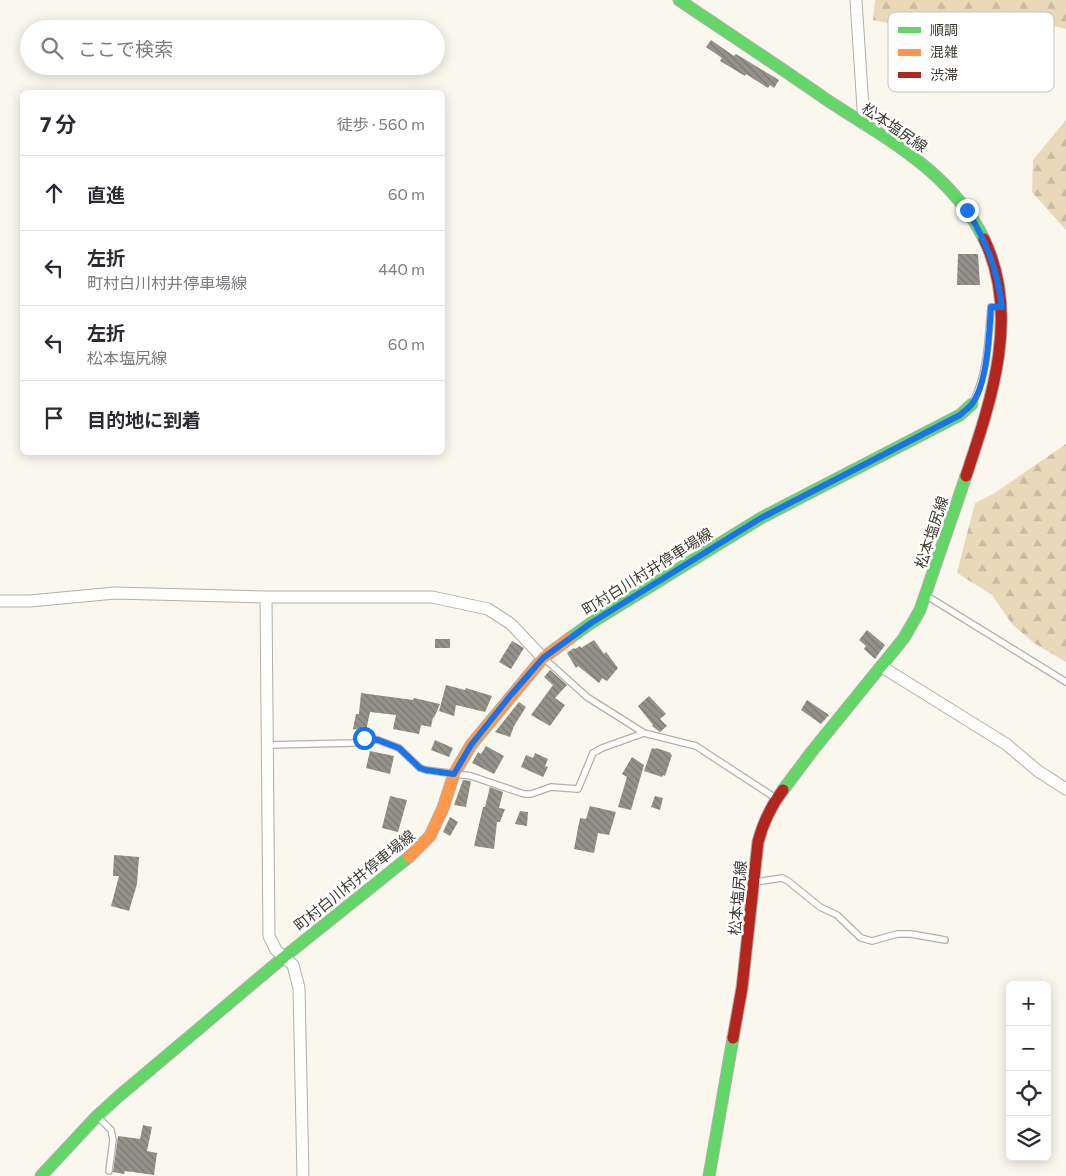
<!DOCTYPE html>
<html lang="ja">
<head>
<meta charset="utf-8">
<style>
  :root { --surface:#fff; --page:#f7f7f7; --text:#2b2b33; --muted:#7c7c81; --line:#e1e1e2 }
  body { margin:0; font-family:Commissioner,"Noto Sans JP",sans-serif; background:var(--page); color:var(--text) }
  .controls { position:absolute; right:15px; bottom:15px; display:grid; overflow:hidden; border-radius:8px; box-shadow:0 2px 12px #0003 }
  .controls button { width:45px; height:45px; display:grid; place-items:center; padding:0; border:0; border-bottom:1px solid var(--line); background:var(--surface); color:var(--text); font:25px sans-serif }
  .stop { position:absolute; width:15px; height:15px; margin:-11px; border:4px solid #1a73e8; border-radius:50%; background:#fff }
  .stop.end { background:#1a73e8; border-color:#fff; box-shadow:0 1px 5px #0008 }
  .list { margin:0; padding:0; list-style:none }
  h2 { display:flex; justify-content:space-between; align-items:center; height:65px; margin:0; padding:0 20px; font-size:21px }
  h2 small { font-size:16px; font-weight:400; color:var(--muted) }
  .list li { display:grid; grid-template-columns:32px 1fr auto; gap:15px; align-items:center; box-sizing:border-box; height:75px; padding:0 20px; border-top:1px solid var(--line) }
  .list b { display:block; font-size:19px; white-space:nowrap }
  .list p { margin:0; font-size:16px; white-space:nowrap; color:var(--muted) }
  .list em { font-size:16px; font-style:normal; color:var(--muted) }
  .icon { flex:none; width:28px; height:28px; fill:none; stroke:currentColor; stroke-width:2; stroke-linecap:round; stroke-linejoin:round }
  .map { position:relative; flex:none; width:1066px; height:1176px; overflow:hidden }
  .search { position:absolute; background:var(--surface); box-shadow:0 2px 12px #0003; left:20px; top:20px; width:425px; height:55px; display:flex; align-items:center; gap:12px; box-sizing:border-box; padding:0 18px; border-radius:28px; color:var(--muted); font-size:19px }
  .panel { position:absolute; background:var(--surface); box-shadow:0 2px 12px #0003; left:20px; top:90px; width:425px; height:365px; border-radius:8px }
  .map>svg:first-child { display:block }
</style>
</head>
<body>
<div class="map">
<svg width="1066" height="1176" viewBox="0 0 1066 1176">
  <defs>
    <pattern id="forest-firs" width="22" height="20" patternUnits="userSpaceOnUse" patternTransform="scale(1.25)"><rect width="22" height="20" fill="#e8d9b9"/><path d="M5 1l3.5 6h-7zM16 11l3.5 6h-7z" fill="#c8bba0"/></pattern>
    <pattern id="building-back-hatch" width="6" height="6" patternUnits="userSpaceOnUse" patternTransform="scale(1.25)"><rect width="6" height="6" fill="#95928b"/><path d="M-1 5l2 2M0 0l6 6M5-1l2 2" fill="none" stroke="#7b7872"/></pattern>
  </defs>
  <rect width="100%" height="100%" fill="#faf7ef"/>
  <path fill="url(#forest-firs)" d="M875,0H1066V29L995,13L945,35L873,20Z
    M1066,120V230L1032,192L1033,160Z
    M1066,444V662L1034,643L1012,624L992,595L957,573L975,503L993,494Z"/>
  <path fill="url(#building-back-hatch)" d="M711,40L734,56L736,54L779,80L774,88L770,85L768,88L746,74L745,76L720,61L722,58L706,47Z
    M958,254H978L980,285H957Z
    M867,630L885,645L875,659L864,649L866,646L859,640Z
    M435,639H450V648H435Z
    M594,640L604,654L606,652L618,668L607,681L602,678L599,683L578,666L576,668L567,653L574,648L575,649L580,646L581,648Z
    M512,641L524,648L511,669L499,662Z
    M550,670L567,685L555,698L565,705L550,726L531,715L553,685L544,677Z
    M446,685L465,690L466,688L492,696L485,712L456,705L454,716L439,711Z
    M361,693L413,700L414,698L440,704L434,718L433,717L431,727L421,725L419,734L393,729L396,715L370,712L366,731L353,729L356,714H359Z
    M649,696L666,714L660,719L667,726L660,732L652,726L653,725L638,706Z
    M807,700L829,715L821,724L801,710Z
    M519,702L526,707L514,726L510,737L495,732Z
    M435,740L453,748L449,757L431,750Z
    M486,746L504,756L494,774L472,763L478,752L481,754Z
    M652,748L655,749L656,748L671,753L670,754L672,755L665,776L663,775L662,777L644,771Z
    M370,751L394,756L390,774L366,768Z
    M535,753L548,759L545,766L548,767L543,777L521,767L526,755L533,758Z
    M632,757L644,765L631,810L618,807L627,777L622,774Z
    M463,780L471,781L466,807L454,805Z
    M490,787L503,792L499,808L505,809L500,822H497L494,849L474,846L483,807H485Z
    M390,796L407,800L398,832L382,828Z
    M655,796L663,798L660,810L651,807Z
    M590,806L616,812L609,835L598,833L594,853L574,849L580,818L586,819Z
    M520,811L528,812L527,826L515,824Z
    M450,817L458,822L450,836L443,832Z
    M114,855L139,857L137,884L129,911L111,906L119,876H113Z
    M143,1125L152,1127L147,1151L157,1153L154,1175L125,1171L124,1174L113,1172L118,1136L140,1139Z"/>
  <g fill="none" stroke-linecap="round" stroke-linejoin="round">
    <defs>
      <path id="lane" d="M972,404C988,374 988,340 991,307H997
        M927,596L1066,682
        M545,659L587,697L644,733L696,746L774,797
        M268,745L353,743L364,738L378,740L399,748L420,768L426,770L471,776L524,794H531L551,787L578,789L593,753L602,748L644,733
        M756,882L782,878L788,881L820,907L837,915L861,938L872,941L897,934H911L945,940
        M98,1117L111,1130L113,1140L109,1171"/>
      <path id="street" d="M856,0L864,124
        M266,597L269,936L276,950L293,965L299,988L303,1176
        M0,601H30L115,593L266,597H432L488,609L511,624L543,658
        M882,667L1006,744L1038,771L1066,789"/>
      <path id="fast" d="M679,0C728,33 778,66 827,100C888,140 950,171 984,239
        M570,638L591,623L761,518L960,415L972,404
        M783,790L813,750L904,638L920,610L966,476
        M41,1176L97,1116L119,1096L284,957L409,857
        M709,1176L733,1038"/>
      <path id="slow" d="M409,857L430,836L443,808L454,774L471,745L543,658L570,638"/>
      <path id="jam" d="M966,476C991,401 1021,315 984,239
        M733,1038L742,988L758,842C763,823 771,806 783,790"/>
    </defs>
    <use href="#lane" stroke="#b4b0a9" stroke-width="8"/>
    <use href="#street" stroke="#b4b0a9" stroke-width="13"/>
    <use href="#fast" stroke="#b4b0a9" stroke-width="13"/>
    <use href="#slow" stroke="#b4b0a9" stroke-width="13"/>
    <use href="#jam" stroke="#b4b0a9" stroke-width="13"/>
    <use href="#lane" stroke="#fefefd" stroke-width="5.5"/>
    <use href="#street" stroke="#fefefd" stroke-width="11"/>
    <use href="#fast" stroke="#63d668" stroke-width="11"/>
    <use href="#slow" stroke="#ff974d" stroke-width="11"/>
    <use href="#jam" stroke="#b3261e" stroke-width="11"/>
  </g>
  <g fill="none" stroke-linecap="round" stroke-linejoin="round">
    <path stroke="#1a73e8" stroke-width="6" d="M364,738L378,740L399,748L420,768L426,770L454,774L471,745L510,696L543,658L591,623L761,518L960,415C964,411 969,408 972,404C988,382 989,333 991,307H1002C997,268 987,243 967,210"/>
  </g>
  <g text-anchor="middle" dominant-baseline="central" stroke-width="5" stroke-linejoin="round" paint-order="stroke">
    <g font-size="15" fill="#3e3a31" stroke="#fff">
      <text transform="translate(895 127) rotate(34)">松本塩尻線</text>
      <text transform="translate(931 532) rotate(-72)">松本塩尻線</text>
      <text transform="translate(647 571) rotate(-32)">町村白川村井停車場線</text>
      <text transform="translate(354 880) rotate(-39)">町村白川村井停車場線</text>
      <text transform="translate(737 898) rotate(-85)">松本塩尻線</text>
    </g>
  </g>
  <rect x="888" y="12" width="166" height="80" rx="8" fill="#fff" stroke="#c5c4c1" stroke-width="1"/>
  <rect x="898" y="27" width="23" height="6" fill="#63d668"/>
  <rect x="898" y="49" width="23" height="7" fill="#ff974d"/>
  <rect x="898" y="72" width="23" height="6" fill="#b3261e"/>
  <g font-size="14" fill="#3e3a31">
    <text x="930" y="35">順調</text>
    <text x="930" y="57">混雑</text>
    <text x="930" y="80">渋滞</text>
  </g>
</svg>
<div class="controls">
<button>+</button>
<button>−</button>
<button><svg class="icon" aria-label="locate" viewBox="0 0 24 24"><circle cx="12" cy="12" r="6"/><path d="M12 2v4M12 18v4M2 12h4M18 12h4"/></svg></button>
<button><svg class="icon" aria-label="layers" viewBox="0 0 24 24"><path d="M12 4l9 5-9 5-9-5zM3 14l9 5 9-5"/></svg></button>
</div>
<div class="stop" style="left:364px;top:738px"></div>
<div class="stop end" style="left:967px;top:210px"></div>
<div class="search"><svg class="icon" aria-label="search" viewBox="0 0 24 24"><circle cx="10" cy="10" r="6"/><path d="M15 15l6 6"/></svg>ここで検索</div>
<section class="panel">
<h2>7 分<small>徒歩 · 560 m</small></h2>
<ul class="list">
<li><svg class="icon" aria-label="ahead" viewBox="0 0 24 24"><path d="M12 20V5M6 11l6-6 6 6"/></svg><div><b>直進</b></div><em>60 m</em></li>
<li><svg class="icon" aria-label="left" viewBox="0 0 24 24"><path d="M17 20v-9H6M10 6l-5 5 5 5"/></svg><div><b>左折</b><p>町村白川村井停車場線</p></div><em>440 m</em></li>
<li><svg class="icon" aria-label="left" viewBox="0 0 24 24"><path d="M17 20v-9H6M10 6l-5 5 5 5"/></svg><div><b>左折</b><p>松本塩尻線</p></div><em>60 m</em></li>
<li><svg class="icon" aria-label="arrive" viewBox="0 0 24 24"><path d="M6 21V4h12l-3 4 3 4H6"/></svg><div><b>目的地に到着</b></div></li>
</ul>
</section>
</div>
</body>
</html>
